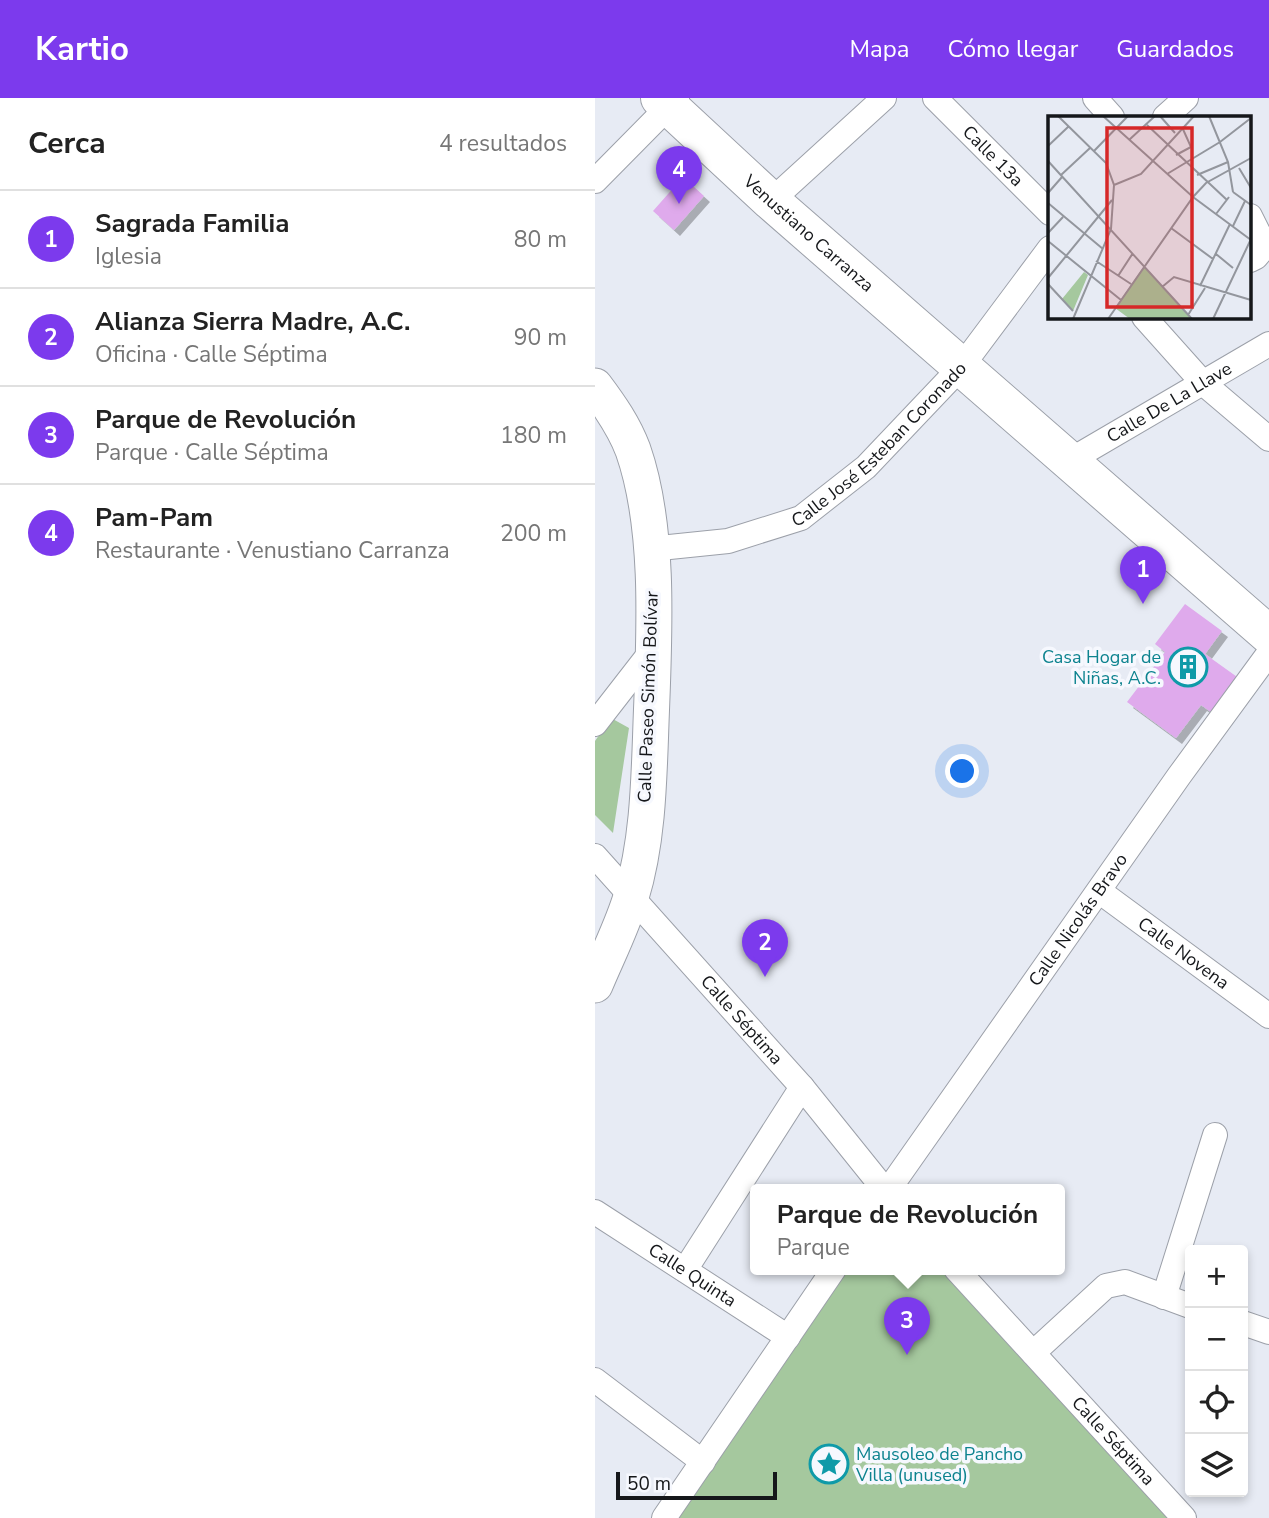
<!DOCTYPE html>
<html lang="es">
<head>
<meta charset="utf-8">
<style>
  :root { --surface:#fff; --page:#f6f6f6; --text:#222; --muted:#767676; --line:#e0e0e0; --accent:#7c3aed }
  body { margin:0; font-family:"Nunito Sans",sans-serif; background:var(--page); color:var(--text) }
  .controls { position:absolute; right:21px; bottom:21px; display:grid; overflow:hidden; border-radius:7px; box-shadow:0 4px 10px #0003 }
  .controls button { width:63px; height:63px; display:grid; place-items:center; padding:0; border:0; border-bottom:2px solid var(--line); background:var(--surface); color:var(--text); font:35px sans-serif }
  .scale { position:absolute; left:21px; bottom:18px; width:161px; box-sizing:border-box; padding-left:7px; border:4px solid #15171a; border-top:0; font-size:19px; line-height:24px; white-space:nowrap; color:#15171a; -webkit-text-stroke:5px #f6f8fe; paint-order:stroke }
  .you { position:absolute; left:368px; top:674px; width:24px; height:24px; margin:-18px; border:5px solid #fff; border-radius:50%; background:#1a73e8; box-shadow:0 0 0 10px #1a73e833 }
  .badge { display:grid; place-items:center; width:46px; height:46px; border-radius:50%; background:var(--accent); color:#fff; font-size:23px; font-weight:700 }
  .pin { position:absolute; translate:-50% -58px; filter:drop-shadow(0 2px 4px #0008) }
  .pin::after { content:''; position:absolute; top:37px; width:24px; height:21px; background:inherit; clip-path:polygon(0 0,100% 0,50% 100%) }
  .popup { position:absolute; left:155px; top:1086px; width:315px; height:91px; box-sizing:border-box; display:grid; place-content:center; border-radius:7px; background:var(--surface); filter:drop-shadow(0 2px 5px #0005); font-size:23px; white-space:nowrap; color:var(--muted) }
  .popup b { font-size:26px; color:var(--text) }
  .popup::after { content:''; position:absolute; left:50%; top:100%; margin-left:-14px; border:14px solid transparent; border-top-color:var(--surface) }
  .list { margin:0; padding:0; list-style:none }
  h2 { display:flex; justify-content:space-between; align-items:center; height:91px; margin:0; padding:0 28px; font-size:30px }
  h2 small { font-size:23px; font-weight:400; color:var(--muted) }
  .list li { display:grid; grid-template-columns:46px 1fr auto; gap:21px; align-items:center; box-sizing:border-box; height:98px; padding:0 28px; border-top:2px solid var(--line) }
  .list b { display:block; font-size:26px; white-space:nowrap }
  .list p { margin:0; font-size:23px; white-space:nowrap; color:var(--muted) }
  .list em { font-size:23px; font-style:normal; color:var(--muted) }
  .icon { flex:none; width:38px; height:38px; fill:none; stroke:currentColor; stroke-width:2; stroke-linecap:round; stroke-linejoin:round }
  .map { position:relative; flex:none; width:674px; height:1420px; overflow:hidden }
  header { display:flex; align-items:center; gap:42px; box-sizing:border-box; height:98px; padding:0 35px; background:var(--accent); color:#fff }
  header strong { font-size:33px }
  nav { display:flex; gap:38px; margin-inline-start:auto; font-size:24px }
  main { display:flex }
  aside { flex:1; background:var(--surface) }
  .map>svg:first-child { display:block }
</style>
</head>
<body>
<header>
<strong>Kartio</strong>
<nav><a>Mapa</a><a>Cómo llegar</a><a>Guardados</a></nav>
</header>
<main>
<aside>
<h2>Cerca<small>4 resultados</small></h2>
<ul class="list">
<li><span class="badge">1</span><div><b>Sagrada Familia</b><p>Iglesia</p></div><em>80 m</em></li>
<li><span class="badge">2</span><div><b>Alianza Sierra Madre, A.C.</b><p>Oficina · Calle Séptima</p></div><em>90 m</em></li>
<li><span class="badge">3</span><div><b>Parque de Revolución</b><p>Parque · Calle Séptima</p></div><em>180 m</em></li>
<li><span class="badge">4</span><div><b>Pam-Pam</b><p>Restaurante · Venustiano Carranza</p></div><em>200 m</em></li>
</ul>
</aside>
<div class="map">
<svg width="674" height="1420" viewBox="0 0 674 1420">
  <defs>
    <filter id="shadow"><feDropShadow dx="6" dy="6" stdDeviation="0" flood-color="#0004"/></filter>
  </defs>
  <rect width="100%" height="100%" fill="#e7ebf4"/>
  <path fill="#a5c89e" d="M16,620L34,630L18,735L0,717V643Z
    M239,1171H364L597,1420H69Z"/>
  <path fill="#dfaaec" filter="url(#shadow)" d="M88,79L109,98L79,132L58,113Z
    M590,506L627,533L610,556L645,581L619,616L606,607L581,640L532,604L570,554L560,546Z"/>
  <g fill="none" stroke-linecap="round" stroke-linejoin="round">
    <defs>
      <g id="minor">
        <path id="s1" d="M340,0L455,115"/>
        <path d="M500,0L517,19"/>
        <path d="M570,19L591,0"/>
        <path d="M0,83L82,0"/>
        <path d="M176,103L289,0"/>
        <path d="M655,118L666,140L667,152L661,159L655,162"/>
        <path d="M549,219L608,285L674,341"/>
        <path id="s2" d="M474,363L674,246"/>
        <path id="s3" d="M55,451L133,443L206,420L271,369L367,268L455,150"/>
        <path d="M0,626L59,550"/>
        <path id="s4" d="M0,758L207,989L289,1091"/>
        <path id="s5" d="M504,793L674,918"/>
        <path id="s6" d="M294,1091L584,678L674,555"/>
        <path id="s7" d="M0,1114L193,1239"/>
        <path id="s8" d="M361,1171L589,1420"/>
        <path d="M90,1172L207,989"/>
        <path d="M569,1199L620,1037"/>
        <path d="M648,1225L674,1234"/>
        <path d="M438,1255L511,1188L530,1184L595,1208"/>
        <path d="M0,1282L108,1364"/>
        <path d="M69,1420L239,1171"/>
      </g>
      <path id="secondary" d="M0,288C15,308 29,328 38,352C66,432 59,542 56,625C54,682 53,744 36,799C27,829 12,858 0,887"/>
      <g id="primary">
        <path id="s9" d="M65,0L176,103L674,537"/>
      </g>
    </defs>
    <use href="#minor" stroke="#9ca0a9" stroke-width="26"/>
    <use href="#secondary" stroke="#9ca0a9" stroke-width="37"/>
    <use href="#primary" stroke="#9ca0a9" stroke-width="40"/>
    <use href="#minor" stroke="#fff" stroke-width="24"/>
    <use href="#secondary" stroke="#fff" stroke-width="35"/>
    <use href="#primary" stroke="#fff" stroke-width="38"/>
  </g>
  <defs>
    <symbol id="building-ring" viewBox="-11 -11 22 22"><circle r="9.5" fill="#f6f8fe" stroke="#0f9aa8" stroke-width="1.5"/><path d="M-4-6H4V6H1V3H-1V6H-4ZM-2.5-4.3h1.7v1.8h-1.7ZM.8-4.3h1.7v1.8H.8ZM-2.5-1h1.7V.8h-1.7ZM.8-1h1.7V.8H.8Z" fill="#0f9aa8"/></symbol>
    <symbol id="sight-ring" viewBox="-11 -11 22 22"><circle r="9.5" fill="#f6f8fe" stroke="#0f9aa8" stroke-width="1.5"/><path d="M0-6L1.8-2.2L6-1.7L2.9 1.2L3.7 5.4L0 3.3L-3.7 5.4L-2.9 1.2L-6-1.7L-1.8-2.2Z" fill="#0f9aa8"/></symbol>
  </defs>
  <g fill-rule="evenodd">
    <use href="#building-ring" x="571" y="547" width="44" height="44"/>
    <use href="#sight-ring" x="212" y="1344" width="44" height="44"/>
  </g>
  <g text-anchor="middle" dominant-baseline="central" stroke-width="7" stroke-linejoin="round" paint-order="stroke">
    <g font-size="18" fill="#15171a" stroke="#f6f8fe">
      <text stroke="none"><textPath href="#s1" startOffset="82">Calle 13a</textPath></text>
      <text stroke="none"><textPath href="#s9" startOffset="201">Venustiano Carranza</textPath></text>
      <text stroke="none"><textPath href="#s2" startOffset="116">Calle De La Llave</textPath></text>
      <text stroke="none"><textPath href="#s3" startOffset="262">Calle José Esteban Coronado</textPath></text>
      <text transform="translate(53 599) rotate(-88)">Calle Paseo Simón Bolívar</text>
      <text stroke="none"><textPath href="#s6" startOffset="329">Calle Nicolás Bravo</textPath></text>
      <text stroke="none"><textPath href="#s5" startOffset="105">Calle Novena</textPath></text>
      <text stroke="none"><textPath href="#s4" startOffset="220">Calle Séptima</textPath></text>
      <text stroke="none"><textPath href="#s7" startOffset="116">Calle Quinta</textPath></text>
      <text stroke="none"><textPath href="#s8" startOffset="233">Calle Séptima</textPath></text>
    </g>
    <g font-size="18" fill="#0d838f" stroke="#f6f8fe" text-anchor="end">
      <text x="566" y="559">Casa Hogar de<tspan x="566" dy="21">Niñas, A.C.</tspan></text>
      <text x="261" y="1356" text-anchor="start">Mausoleo de Pancho<tspan x="261" dy="21">Villa (unused)</tspan></text>
    </g>
  </g>
  <g transform="translate(453 18)">
    <rect width="203" height="203" fill="#e7ebf4"/>
    <path d="M96,150L145,203H82L67,192ZM36,156L40,159L25,195L14,183Z" fill="#a5c89e"/>
    <path fill="none" stroke="#93969d" stroke-width="2" d="M10,0L58,47L66,69L63,113L25,203M55,0L145,81L203,124M112,0L127,17M161,0L180,46L185,76M99,9L179,84M81,24L107,0M0,30L20,11M46,35L80,0M128,39L143,31L134,11M0,45L144,203M191,52L203,72M119,58L172,26L203,2M13,59L42,32M149,59L180,46M66,69L93,58L146,0M185,76L203,89M0,77L14,61M0,87L55,133M168,98L181,81M185,110L197,85M123,112L165,143M0,117L15,101M0,125L73,184M168,138L185,152M48,145L83,168M70,160L85,137M0,162L64,84M0,168L25,195M152,170L182,108M114,171L126,161L203,184M140,199L157,172M60,203L145,81L158,67L203,42M165,203L203,123"/>
    <path fill="#d62828" fill-opacity="0.15" stroke="#d62828" stroke-width="3.5" d="M59,12H144V191H59Z"/>
    <rect width="203" height="203" fill="none" stroke="#15171a" stroke-width="3.5"/>
  </g>
</svg>
<div class="controls">
<button>+</button>
<button>−</button>
<button><svg class="icon" aria-label="locate" viewBox="0 0 24 24"><circle cx="12" cy="12" r="6"/><path d="M12 2v4M12 18v4M2 12h4M18 12h4"/></svg></button>
<button><svg class="icon" aria-label="layers" viewBox="0 0 24 24"><path d="M12 4l9 5-9 5-9-5zM3 14l9 5 9-5"/></svg></button>
</div>
<div class="scale">50 m</div>
<div class="you"></div>
<div class="pin badge" style="left:548px;top:506px">1</div>
<div class="pin badge" style="left:170px;top:879px">2</div>
<div class="pin badge" style="left:312px;top:1257px">3</div>
<div class="popup"><b>Parque de Revolución</b>Parque</div>
<div class="pin badge" style="left:84px;top:106px">4</div>
</div>
</main>
</body>
</html>
